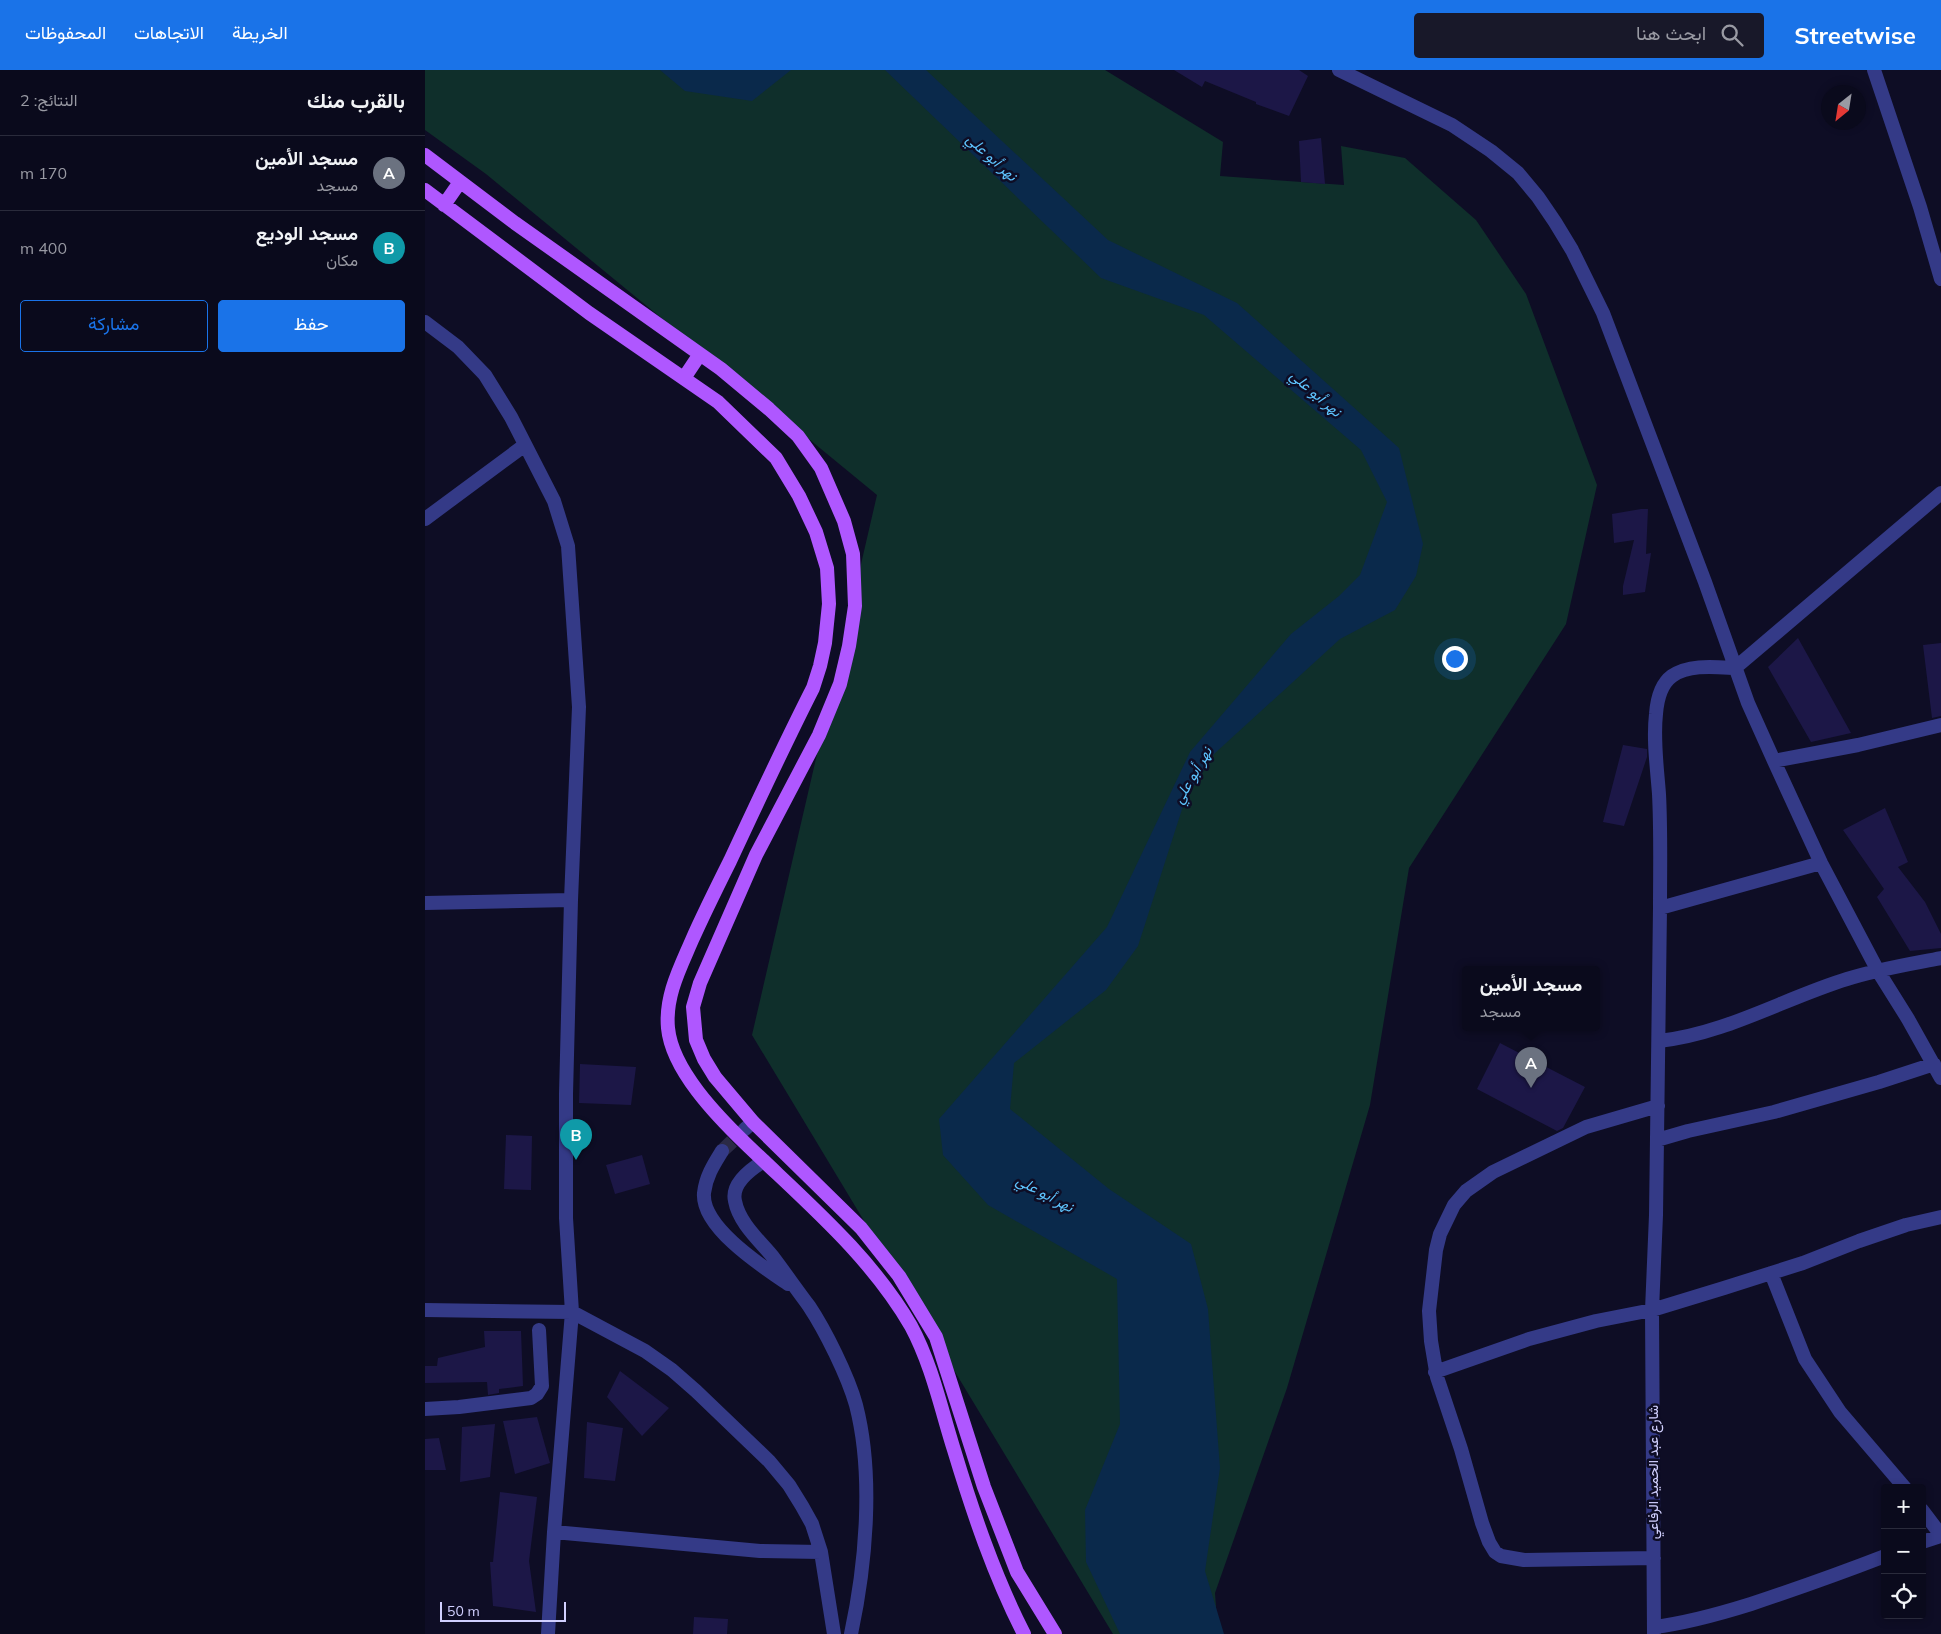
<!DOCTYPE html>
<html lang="ar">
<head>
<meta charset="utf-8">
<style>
  :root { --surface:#0a0a1c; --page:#181829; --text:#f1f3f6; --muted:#999aa3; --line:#2a2b3b; --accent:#1a73e8 }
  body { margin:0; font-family:Mulish,Vazirmatn,sans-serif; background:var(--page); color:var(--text); direction:rtl }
  .controls { position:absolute; right:15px; bottom:15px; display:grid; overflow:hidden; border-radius:5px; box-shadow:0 2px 8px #0003 }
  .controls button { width:45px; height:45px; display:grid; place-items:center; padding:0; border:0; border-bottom:1px solid var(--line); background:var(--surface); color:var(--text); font:25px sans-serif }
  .compass { position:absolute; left:1396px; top:15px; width:45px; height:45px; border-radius:50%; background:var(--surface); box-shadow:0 2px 8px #0003; rotate:210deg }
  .scale { position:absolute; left:15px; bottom:12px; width:126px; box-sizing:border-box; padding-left:5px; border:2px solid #d1d0ff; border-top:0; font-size:14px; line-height:18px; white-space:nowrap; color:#d1d0ff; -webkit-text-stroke:4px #0e0d25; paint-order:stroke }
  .you { position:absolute; left:1029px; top:588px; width:18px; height:18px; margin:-12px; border:4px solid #fff; border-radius:50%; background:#1a73e8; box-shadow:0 0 0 8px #1a73e833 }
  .badge { display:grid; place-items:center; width:32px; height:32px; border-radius:50%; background:var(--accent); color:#fff; font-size:16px; font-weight:700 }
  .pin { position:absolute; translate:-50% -41px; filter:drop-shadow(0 1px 2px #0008) }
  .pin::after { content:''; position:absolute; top:26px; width:18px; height:15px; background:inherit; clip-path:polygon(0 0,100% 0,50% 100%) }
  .popup { position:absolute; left:1037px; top:896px; width:138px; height:65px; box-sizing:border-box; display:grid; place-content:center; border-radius:5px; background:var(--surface); filter:drop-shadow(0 1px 4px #0005); font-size:16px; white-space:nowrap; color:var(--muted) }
  .popup b { font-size:19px; color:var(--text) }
  .popup::after { content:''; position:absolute; left:50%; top:100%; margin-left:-10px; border:10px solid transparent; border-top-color:var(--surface) }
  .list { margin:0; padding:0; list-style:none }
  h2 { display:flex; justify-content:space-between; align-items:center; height:65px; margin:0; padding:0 20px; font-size:21px }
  h2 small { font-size:16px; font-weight:400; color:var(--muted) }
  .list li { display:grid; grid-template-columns:32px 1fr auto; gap:15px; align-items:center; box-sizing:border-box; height:75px; padding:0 20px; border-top:1px solid var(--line) }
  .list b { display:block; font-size:19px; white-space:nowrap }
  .list p { margin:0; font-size:16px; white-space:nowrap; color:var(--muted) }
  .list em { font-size:16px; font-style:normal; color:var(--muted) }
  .actions { display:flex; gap:10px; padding:15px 20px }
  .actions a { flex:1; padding:11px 0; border:1px solid var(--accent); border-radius:5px; text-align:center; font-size:18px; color:var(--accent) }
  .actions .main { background:var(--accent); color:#fff }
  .icon { flex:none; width:28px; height:28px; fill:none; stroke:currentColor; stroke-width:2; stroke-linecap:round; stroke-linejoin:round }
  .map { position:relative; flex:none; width:1516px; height:1564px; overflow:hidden; direction:ltr }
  header { display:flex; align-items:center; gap:30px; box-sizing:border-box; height:70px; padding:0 25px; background:var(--accent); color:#fff }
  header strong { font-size:24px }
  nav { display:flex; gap:28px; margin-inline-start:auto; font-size:18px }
  .search { width:350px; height:45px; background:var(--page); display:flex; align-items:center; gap:12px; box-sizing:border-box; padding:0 18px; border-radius:5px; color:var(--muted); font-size:19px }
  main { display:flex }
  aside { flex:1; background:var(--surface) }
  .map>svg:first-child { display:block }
</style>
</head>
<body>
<header>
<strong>Streetwise</strong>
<div class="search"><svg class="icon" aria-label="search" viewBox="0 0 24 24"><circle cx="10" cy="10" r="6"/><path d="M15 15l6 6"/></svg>ابحث هنا</div>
<nav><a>الخريطة</a><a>الاتجاهات</a><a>المحفوظات</a></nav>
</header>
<main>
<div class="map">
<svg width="1516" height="1564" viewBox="0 0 1516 1564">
  <rect width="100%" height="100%" fill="#0e0d25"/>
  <path fill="#0f2f2b" d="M0,0H680L798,72L795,106L919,115L916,76L980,88L1051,150L1101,224L1172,415L1141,554L984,798L945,1035L862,1318L790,1523L793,1564H688L327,965L452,425L61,104L0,60Z"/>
  <path fill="#0a294b" d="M235,0H366L327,31L260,21Z
    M460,0H501L683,170L812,233L974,378L998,474L991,506L970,540L915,569L789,684L760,730L713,876L681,920L589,993L585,1039L684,1119L766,1174L783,1239L795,1398L780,1501L799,1564H695L661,1492L660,1440L695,1354L692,1209L563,1135L518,1085L514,1049L682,857L765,682L866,564L914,526L935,505L962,432L936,380L779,245L676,208Z"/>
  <path fill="#1c1747" d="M749,0H874L883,6L864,46L831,34V32L780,11L777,17Z
    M896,68L900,114L876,112L874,71Z
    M1216,439H1223L1221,484L1226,483L1220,522L1198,525V516L1209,470L1189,473L1187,444Z
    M1373,568L1426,663L1386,672L1343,597Z
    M1516,573V646L1507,648L1498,575Z
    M1198,675L1222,679V687L1199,756L1178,752Z
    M1460,738L1483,792L1473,797L1500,832L1516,864V878L1485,881L1452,827L1459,819L1418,760Z
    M1075,973L1160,1017L1138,1058L1132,1061L1052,1019Z
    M155,994L211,997L206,1035L154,1033Z
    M81,1065L107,1066L106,1120L79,1119Z
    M217,1085L225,1114L190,1124L181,1095Z
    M59,1261H96L98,1316L74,1319V1323L63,1325L62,1312L0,1313V1296H12L13,1288L60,1277Z
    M195,1301L244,1338L217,1366L182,1327Z
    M112,1347L125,1393L90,1404L78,1351Z
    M162,1352L198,1358L190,1411L159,1408Z
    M70,1354L65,1407L35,1412L37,1357Z
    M14,1368L21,1400H0V1369Z
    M75,1422L112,1427L104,1491L111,1542L68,1536L65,1492H68Z
    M269,1547L303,1549L302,1564H268Z"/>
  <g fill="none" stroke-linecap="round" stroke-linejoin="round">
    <path stroke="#2b2a46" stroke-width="14" stroke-dasharray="14 7" stroke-linecap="butt" d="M297,1081L320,1059"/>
    <path stroke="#343a87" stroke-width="14" d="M914,0L1027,55L1066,81L1093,103L1113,127L1130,152L1147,180L1178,243L1280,512L1323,633L1349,691L1396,793L1453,901L1483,949L1516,1008
      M1449,0L1495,137L1516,209
      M0,252L33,277L60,305L86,347L129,431L143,476L154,637L146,830L141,1024V1148L147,1242L129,1462L123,1564
      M0,449L100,375
      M1349,691L1433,675L1516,655
      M1396,793L1235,838C1235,800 1236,762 1234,724C1232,697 1228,670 1231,644C1232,631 1236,614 1247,606C1264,594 1290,597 1310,598L1516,423
      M0,833L146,830
      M1234,971C1300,964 1360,928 1422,909C1453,899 1485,894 1516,888
      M320,1059L328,1052
      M1232,1070L1263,1061L1349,1042L1454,1012L1509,994
      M297,1081C289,1094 281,1106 279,1123C276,1157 338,1197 363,1214
      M339,1091C326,1099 306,1114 310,1131C314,1153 335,1171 348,1187C360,1203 372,1220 384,1236C400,1260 423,1306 431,1335C449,1405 441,1494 426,1564
      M1346,1203L1380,1289L1415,1342L1480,1418
      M0,1240L147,1242L220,1281L247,1300L271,1321L344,1391L364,1415L377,1436L387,1454L396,1482L409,1564
      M1010,1302L1104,1269L1171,1251L1227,1240L1299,1218L1378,1193L1434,1171L1481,1155L1516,1147
      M0,1339L34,1337L106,1328L112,1324L117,1316L114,1260
      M1497,1440L1516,1465
      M129,1462L335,1481L396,1482
      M1497,1472L1516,1466
      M1229,1488L1099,1490L1076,1486L1070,1482L1064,1472L1057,1453L1036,1379L1012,1307L1006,1271L1004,1241L1011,1180L1015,1164L1029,1135L1041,1121L1068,1102L1161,1057L1233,1036
      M1229,1557C1263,1553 1294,1544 1326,1534C1371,1519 1416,1503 1460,1486
      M1229,1564L1227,1240L1231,1145L1235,838"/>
    <path stroke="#af57ff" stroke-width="14" d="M0,85L90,153L296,299L344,339L373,366L396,398L419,451L428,484L430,536L424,576L415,614L394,665L331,785L275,913L268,937L271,970L279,989L290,1007L328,1052L436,1158L474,1206L511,1267L559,1417L592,1502L630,1564
      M0,120L164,243L293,332L351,388L374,426L391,462L402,498L404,534L400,573L395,596L388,618C359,675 332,733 305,791C292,817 279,843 267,870C255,898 240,926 243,958C247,1000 292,1046 321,1074C380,1131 445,1185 486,1256C507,1295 516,1339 529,1380C548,1443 569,1505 599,1564
      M19,135L35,112
      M259,308L275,284"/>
  </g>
  <g text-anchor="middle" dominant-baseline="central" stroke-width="5" stroke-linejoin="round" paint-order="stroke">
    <g font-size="14" fill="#d1d0ff" stroke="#0e0d25">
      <text transform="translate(1228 1402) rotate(-90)">شارع عبد الحميد الرفاعي</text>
    </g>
    <g font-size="15" font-style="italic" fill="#5ec5ff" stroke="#0e0d25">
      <text transform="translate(567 87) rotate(42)">نهر أبو علي</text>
      <text transform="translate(891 323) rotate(41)">نهر أبو علي</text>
      <text transform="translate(767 705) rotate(-60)">نهر أبو علي</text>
      <text transform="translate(620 1123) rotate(28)">نهر أبو علي</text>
    </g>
  </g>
</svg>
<div class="controls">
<button>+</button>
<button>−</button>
<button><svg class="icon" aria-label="locate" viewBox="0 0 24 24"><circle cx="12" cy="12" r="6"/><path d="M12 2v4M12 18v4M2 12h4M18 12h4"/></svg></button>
</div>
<svg class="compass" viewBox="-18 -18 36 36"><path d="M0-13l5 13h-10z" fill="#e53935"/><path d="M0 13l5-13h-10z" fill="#999aa3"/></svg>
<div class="scale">50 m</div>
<div class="you"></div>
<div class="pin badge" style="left:1106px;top:1018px;background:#6b7280">A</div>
<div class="popup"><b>مسجد الأمين</b>مسجد</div>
<div class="pin badge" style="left:151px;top:1090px;background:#0f9aa8">B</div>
</div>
<aside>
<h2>بالقرب منك<small>النتائج: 2</small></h2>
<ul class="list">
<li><span class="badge" style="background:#6b7280">A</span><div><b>مسجد الأمين</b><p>مسجد</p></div><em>170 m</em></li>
<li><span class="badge" style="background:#0f9aa8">B</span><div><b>مسجد الوديع</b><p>مكان</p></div><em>400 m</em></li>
</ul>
<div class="actions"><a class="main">حفظ</a><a>مشاركة</a></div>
</aside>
</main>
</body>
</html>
